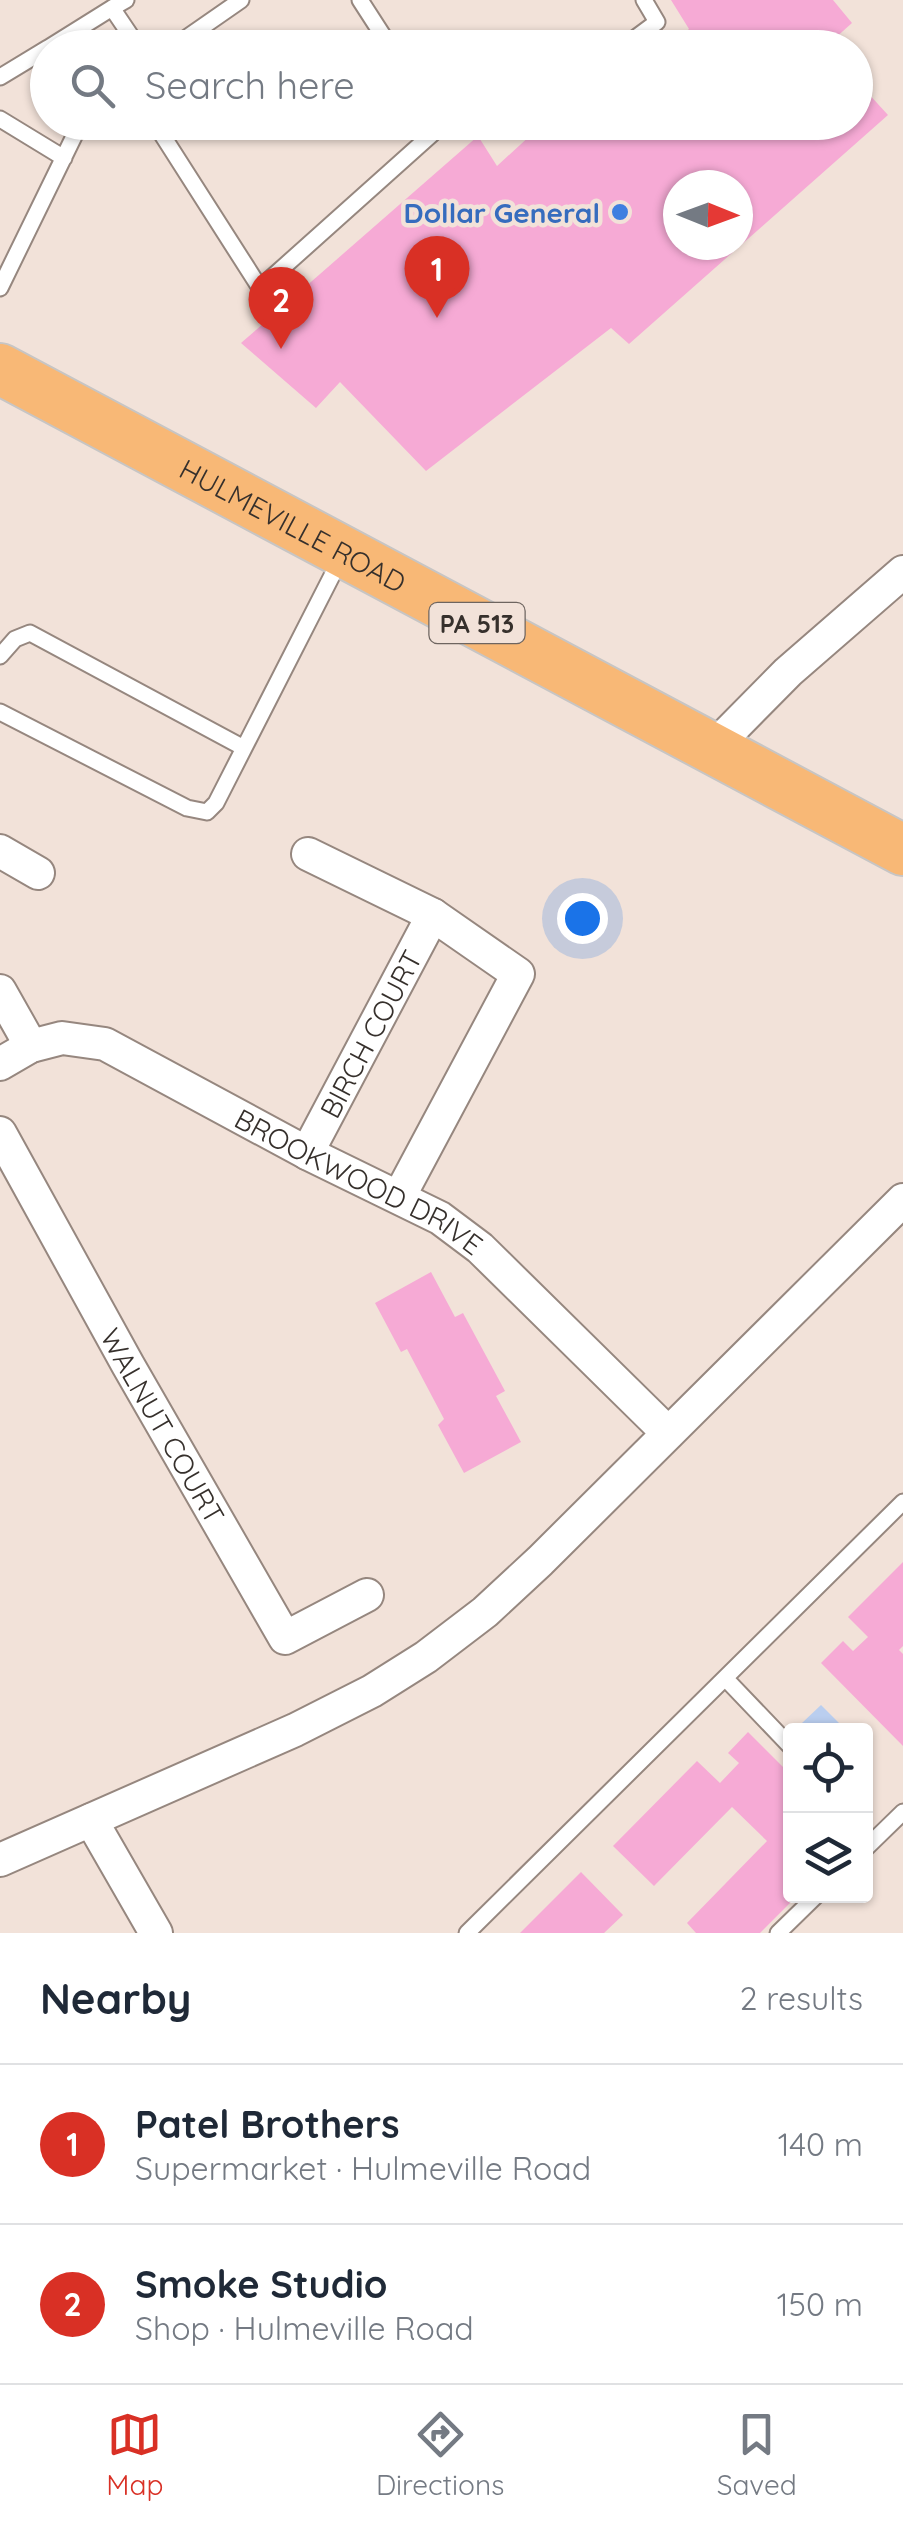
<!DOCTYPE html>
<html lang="en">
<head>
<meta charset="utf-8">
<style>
  :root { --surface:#fff; --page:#f2f2f3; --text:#1f2937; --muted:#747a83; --line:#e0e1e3; --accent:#d93025 }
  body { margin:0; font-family:Quicksand,sans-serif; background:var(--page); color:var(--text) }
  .controls { position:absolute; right:30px; bottom:30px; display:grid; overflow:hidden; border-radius:10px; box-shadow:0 2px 8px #0004 }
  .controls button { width:90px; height:90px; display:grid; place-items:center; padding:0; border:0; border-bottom:2px solid var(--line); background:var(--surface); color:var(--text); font:50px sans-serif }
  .compass { position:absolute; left:663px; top:170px; width:90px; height:90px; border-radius:50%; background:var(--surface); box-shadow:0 2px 8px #0004; rotate:91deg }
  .you { position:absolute; left:582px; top:918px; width:35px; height:35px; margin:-25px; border:8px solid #fff; border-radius:50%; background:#1a73e8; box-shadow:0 0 0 15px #1a73e833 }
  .badge { display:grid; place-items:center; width:65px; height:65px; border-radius:50%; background:var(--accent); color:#fff; font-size:32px; font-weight:700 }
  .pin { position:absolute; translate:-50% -82px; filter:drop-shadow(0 2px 5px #0008) }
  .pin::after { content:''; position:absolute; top:52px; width:35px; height:30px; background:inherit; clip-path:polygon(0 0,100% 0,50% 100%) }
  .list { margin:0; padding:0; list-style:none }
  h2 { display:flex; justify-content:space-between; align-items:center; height:130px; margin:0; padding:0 40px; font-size:42px }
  h2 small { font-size:32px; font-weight:400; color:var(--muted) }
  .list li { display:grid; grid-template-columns:65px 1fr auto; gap:30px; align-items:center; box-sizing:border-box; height:160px; padding:0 40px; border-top:2px solid var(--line) }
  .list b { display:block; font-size:38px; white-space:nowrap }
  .list p { margin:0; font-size:32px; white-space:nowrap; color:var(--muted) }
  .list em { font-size:32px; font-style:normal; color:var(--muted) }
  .icon { flex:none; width:55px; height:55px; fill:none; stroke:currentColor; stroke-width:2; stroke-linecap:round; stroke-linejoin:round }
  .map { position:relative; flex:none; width:903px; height:1933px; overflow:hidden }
  .search { position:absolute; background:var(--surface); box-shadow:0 2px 8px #0004; left:30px; right:30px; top:30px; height:110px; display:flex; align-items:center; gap:25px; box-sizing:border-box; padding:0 35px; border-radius:55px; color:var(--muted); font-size:38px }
  .sheet { height:450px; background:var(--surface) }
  nav { display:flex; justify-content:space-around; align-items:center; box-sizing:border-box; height:140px; border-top:2px solid var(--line); background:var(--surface); font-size:28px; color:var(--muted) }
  nav a { display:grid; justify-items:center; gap:5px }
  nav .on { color:var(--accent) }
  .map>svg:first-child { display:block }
</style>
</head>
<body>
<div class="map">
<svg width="903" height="1933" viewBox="0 0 903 1933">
  <rect width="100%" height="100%" fill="#f2e2d9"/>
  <path fill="#baceef" d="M821,1705L846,1730H809L802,1723Z"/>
  <path fill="#f6aad5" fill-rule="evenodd" d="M671,0H833L852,23L824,48H668L689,29Z
    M856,80L888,115L629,344L611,328L426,471L340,382L316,408L241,343L478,136L497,166L545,122H856ZM678,185H738V245H678Z
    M431,1272L455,1317L463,1313L505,1391L496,1396L521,1442L464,1473L438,1425L444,1419L407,1349L401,1352L375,1303Z
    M903,1562V1646L899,1650L903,1654V1746L821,1663L843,1641L853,1651L868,1637L848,1617Z
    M748,1732L790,1774V1896H797L760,1933H696L687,1923L767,1841L732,1807L654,1886L613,1846L697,1761L720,1783L739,1763L728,1753Z
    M581,1872L623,1915L604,1933H520Z"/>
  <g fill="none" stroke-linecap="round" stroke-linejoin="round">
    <defs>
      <path id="lane" d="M126,0L112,8L139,48
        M360,0L391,48
        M48,48L112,8
        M172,48L241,0
        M622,48L657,22L644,0
        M0,77L48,48
        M0,119L64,158
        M154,122L260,288L441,126
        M0,288L81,122
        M0,656L15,639L30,633L244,748
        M0,712L187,808L207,812L216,803L342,556
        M725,1678L790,1746
        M866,1848L903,1812
        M467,1933L903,1502
        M778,1933L816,1896"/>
      <g id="street">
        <path d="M712,749L788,672L903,572"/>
        <path d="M0,851L38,873"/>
        <path d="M308,854L433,915L518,974L399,1197"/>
        <path d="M0,991L31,1046"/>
        <path id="s1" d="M0,1064L31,1046L62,1038L105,1044L307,1153L440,1218L480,1248L668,1433"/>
        <path id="s2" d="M0,1133L128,1365L285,1638L367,1595"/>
        <path id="s3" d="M307,1153L433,915"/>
        <path d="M91,1820L156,1933"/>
        <path d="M0,1860L295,1730L372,1691L426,1657L485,1612L540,1561L903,1200"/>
      </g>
      <g id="primary">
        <path id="s4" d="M0,369L903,850"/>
      </g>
    </defs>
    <use href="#lane" stroke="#96877f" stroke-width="19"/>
    <use href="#street" stroke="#96877f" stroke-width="36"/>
    <use href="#primary" stroke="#c7c5c4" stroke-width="54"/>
    <use href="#lane" stroke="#fff" stroke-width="15"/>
    <use href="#street" stroke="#fff" stroke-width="32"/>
    <use href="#primary" stroke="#f8b876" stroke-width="50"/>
  </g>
  <circle fill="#3f7fe0" stroke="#f2e2d9" stroke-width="4" cx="620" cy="212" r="10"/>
  <g text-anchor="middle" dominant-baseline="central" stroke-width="9" stroke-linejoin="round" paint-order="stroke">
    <rect fill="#f2e2d9" stroke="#6e6560" stroke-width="2.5" x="429.5" y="603" width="95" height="40" rx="8"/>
    <g font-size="25" font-weight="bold" fill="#36302c">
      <text x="477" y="623">PA 513</text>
    </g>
    <g font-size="28" font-weight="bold" fill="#366cbe" stroke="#f2e2d9" text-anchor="end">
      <text x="600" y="212">Dollar General</text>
    </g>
    <g font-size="28" fill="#36302c" stroke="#f2e2d9">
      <text stroke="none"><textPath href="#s4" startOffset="332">HULMEVILLE ROAD</textPath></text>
      <text stroke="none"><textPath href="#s3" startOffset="135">BIRCH COURT</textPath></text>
      <text stroke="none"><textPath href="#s1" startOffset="400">BROOKWOOD DRIVE</textPath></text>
      <text stroke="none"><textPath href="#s2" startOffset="335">WALNUT COURT</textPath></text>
    </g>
  </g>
</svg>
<div class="controls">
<button><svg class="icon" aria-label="locate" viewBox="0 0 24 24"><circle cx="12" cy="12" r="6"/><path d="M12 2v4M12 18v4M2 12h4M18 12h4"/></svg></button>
<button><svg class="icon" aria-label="layers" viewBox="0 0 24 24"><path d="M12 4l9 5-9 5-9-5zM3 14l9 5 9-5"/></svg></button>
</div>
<svg class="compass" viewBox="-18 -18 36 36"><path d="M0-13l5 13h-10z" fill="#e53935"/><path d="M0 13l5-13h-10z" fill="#747a83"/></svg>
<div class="you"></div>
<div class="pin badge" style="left:437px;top:318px">1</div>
<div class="pin badge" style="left:281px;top:349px">2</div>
<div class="search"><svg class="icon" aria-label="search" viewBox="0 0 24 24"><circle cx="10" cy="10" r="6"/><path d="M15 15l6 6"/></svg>Search here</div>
</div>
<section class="sheet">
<h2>Nearby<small>2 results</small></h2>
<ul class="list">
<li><span class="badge">1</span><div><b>Patel Brothers</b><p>Supermarket · Hulmeville Road</p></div><em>140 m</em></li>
<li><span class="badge">2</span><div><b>Smoke Studio</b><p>Shop · Hulmeville Road</p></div><em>150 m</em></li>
</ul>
</section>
<nav>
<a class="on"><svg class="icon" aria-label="map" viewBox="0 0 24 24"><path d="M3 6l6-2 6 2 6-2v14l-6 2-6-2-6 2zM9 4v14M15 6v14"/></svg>Map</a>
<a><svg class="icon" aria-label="directions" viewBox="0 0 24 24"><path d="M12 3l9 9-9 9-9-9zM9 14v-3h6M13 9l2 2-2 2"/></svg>Directions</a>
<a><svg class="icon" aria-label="saved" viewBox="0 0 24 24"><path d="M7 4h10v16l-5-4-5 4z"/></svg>Saved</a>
</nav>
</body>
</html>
